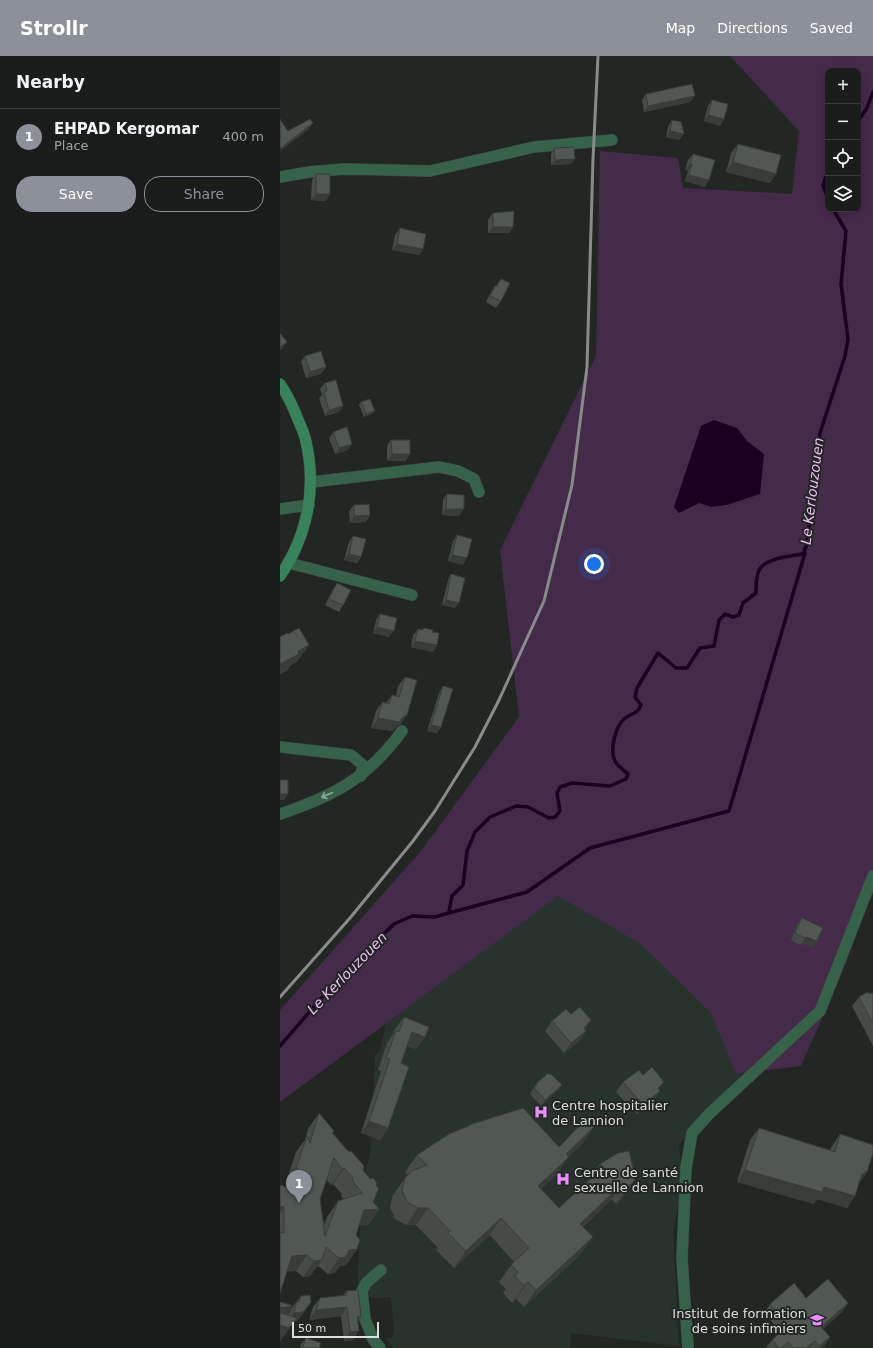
<!DOCTYPE html>
<html lang="en">
<head>
<meta charset="utf-8">
<style>
  :root { --surface:#1a1d1b; --page:#232624; --text:#f1f3f6; --muted:#9fa2a3; --line:#383b3a; --accent:#8c9099 }
  body { margin:0; font-family:"DejaVu Sans",sans-serif; background:var(--page); color:var(--text) }
  .controls { position:absolute; right:12px; top:12px; display:grid; overflow:hidden; border-radius:8px; box-shadow:0 2px 10px #0003 }
  .controls button { width:36px; height:36px; display:grid; place-items:center; padding:0; border:0; border-bottom:1px solid var(--line); background:var(--surface); color:var(--text); font:20px sans-serif }
  .scale { position:absolute; left:12px; bottom:10px; width:87px; box-sizing:border-box; padding-left:4px; border:2px solid #dbdfdc; border-top:0; font-size:11px; line-height:14px; white-space:nowrap; color:#dbdfdc; -webkit-text-stroke:3px #222724; paint-order:stroke }
  .you { position:absolute; left:314px; top:508px; width:14px; height:14px; margin:-10px; border:3px solid #fff; border-radius:50%; background:#1a73e8; box-shadow:0 0 0 6px #1a73e833 }
  .badge { display:grid; place-items:center; width:26px; height:26px; border-radius:50%; background:var(--accent); color:#fff; font-size:13px; font-weight:700 }
  .pin { position:absolute; translate:-50% -33px; filter:drop-shadow(0 1px 2px #0008) }
  .pin::after { content:''; position:absolute; top:21px; width:14px; height:12px; background:inherit; clip-path:polygon(0 0,100% 0,50% 100%) }
  .list { margin:0; padding:0; list-style:none }
  h2 { display:flex; justify-content:space-between; align-items:center; height:52px; margin:0; padding:0 16px; font-size:17px }
  h2 small { font-size:13px; font-weight:400; color:var(--muted) }
  .list li { display:grid; grid-template-columns:26px 1fr auto; gap:12px; align-items:center; box-sizing:border-box; height:56px; padding:0 16px; border-top:1px solid var(--line) }
  .list b { display:block; font-size:15px; white-space:nowrap }
  .list p { margin:0; font-size:13px; white-space:nowrap; color:var(--muted) }
  .list em { font-size:13px; font-style:normal; color:var(--muted) }
  .actions { display:flex; gap:8px; padding:12px 16px }
  .actions a { flex:1; padding:9px 0; border:1px solid var(--accent); border-radius:16px; text-align:center; font-size:14px; color:var(--accent) }
  .actions .main { background:var(--accent); color:#fff }
  .icon { flex:none; width:22px; height:22px; fill:none; stroke:currentColor; stroke-width:2; stroke-linecap:round; stroke-linejoin:round }
  .map { position:relative; flex:none; width:593px; height:1292px; overflow:hidden }
  header { display:flex; align-items:center; gap:24px; box-sizing:border-box; height:56px; padding:0 20px; background:var(--accent); color:#fff }
  header strong { font-size:19px }
  nav { display:flex; gap:22px; margin-inline-start:auto; font-size:14px }
  main { display:flex }
  aside { flex:1; background:var(--surface) }
  .map>svg:first-child { display:block }
</style>
</head>
<body>
<header>
<strong>Strollr</strong>
<nav><a>Map</a><a>Directions</a><a>Saved</a></nav>
</header>
<main>
<aside>
<h2>Nearby<small></small></h2>
<ul class="list">
<li><span class="badge">1</span><div><b>EHPAD Kergomar</b><p>Place</p></div><em>400 m</em></li>
</ul>
<div class="actions"><a class="main">Save</a><a>Share</a></div>
</aside>
<div class="map">
<svg width="593" height="1292" viewBox="0 0 593 1292">
  <rect width="100%" height="100%" fill="#222724"/>
  <path fill="#28332d" d="M326,831L448,971L460,1000L461,1024L399,1088L403,1130L393,1174L399,1290L291,1277L290,1292H114L105,1282H113V1275H114L111,1241L77,1243L81,1142L91,1090L95,999L100,995L109,953L270,843Z"/>
  <path fill="#452b4a" fill-rule="evenodd" d="M450,0H593V833L563,915L521,1010L456,1018L431,957L361,888L278,840L0,1046V954L141,795L239,661L220,494L316,300L320,95L398,102L403,132L512,138L519,75ZM548,15H578V153H548Z"/>
  <path fill="#1c0022" d="M434,364L457,372L467,385L484,398L480,438L447,449L431,451L419,447L399,457L394,451L421,370Z"/>
  <g fill="none" stroke-linecap="round" stroke-linejoin="round">
    <path stroke="#1c0022" stroke-width="3.5" d="M578,65L587,52L593,36
      M548,115L543,129L548,143
      M169,856L172,840L183,829L187,795L195,776L210,761L236,750L248,751L269,762L275,761L280,755L277,737L280,731L292,727L330,730L346,723L348,718C344,714 337,710 335,705C329,694 336,670 344,663C351,657 357,659 361,649L355,641L357,632L378,597L396,612H407L420,592L434,590L439,564L445,558L453,561L459,559L463,547L476,537C476,531 476,523 478,517C482,502 510,500 523,498L527,488L540,377L565,300L568,283L561,228L566,175L553,153
      M0,990L63,917L114,868L132,860L154,861L247,836L310,792L449,755L525,497"/>
    <defs>
      <path id="minor" d="M0,121L29,116L64,113L150,115L254,91L332,84
        M32,426L159,411L178,415L194,423L199,436
        M0,453L29,449
        M9,507L132,539
        M0,691L71,699L83,709L81,720
        M0,758C54,740 88,722 122,675
        M100,1292L93,1283L85,1263L82,1235L86,1227L101,1214
        M408,1292L402,1202L406,1112L412,1077L429,1058L540,955L593,820"/>
      <path id="secondary" d="M0,328C8,339 14,353 19,366C22,373 25,379 26,386C37,433 27,481 0,520"/>
    </defs>
    <use href="#minor" stroke="#404441" stroke-width="12"/>
    <use href="#secondary" stroke="#404441" stroke-width="12"/>
    <use href="#minor" stroke="#366249" stroke-width="11"/>
    <use href="#secondary" stroke="#38835b" stroke-width="11"/>
    <path stroke="#878c89" stroke-width="3" d="M0,941L70,862L133,785L155,755L195,691L219,644L264,545L292,429L307,311L313,103L318,0"/>
  </g>
  <path fill="#464b47" fill-rule="evenodd" d="M366,38L410,46L364,56L362,44Z
    M432,44L444,63L440,70L424,65L428,50Z
    M392,64L399,84L386,81L388,71Z
    M458,88L490,127L446,116L451,97Z
    M274,92L291,108L271,109V98Z
    M413,98L425,131L405,125L408,115L405,114L408,104Z
    M36,118L50,138L46,145L31,144L32,124Z
    M213,157L233,171L229,177H208V164Z
    M120,172L143,193L139,199L112,194L115,179Z
    M221,223V245L216,252L206,246L211,236Z
    M25,300L46,311L41,318L26,322L21,306Z
    M45,327L59,356L45,360L39,342L42,339L40,333Z
    M81,346L95,355L92,358L84,361L79,349Z
    M53,376L68,394L55,398L49,382Z
    M111,384L126,405H107V390Z
    M167,438L179,460L162,459L163,444Z
    M74,449L90,459L86,466L70,467L69,455Z
    M177,479L183,509L168,505L173,485Z
    M73,480L81,501L77,507L64,504L69,486Z
    M171,518L175,552L162,549L168,524Z
    M57,527L63,549L59,556L45,549L53,533Z
    M100,558L109,581L93,577L96,564Z
    M144,572L157,589L153,596L131,591L133,579L138,573L142,574Z
    M125,621L121,668L117,670L113,675L91,672L96,655L102,646L106,647L112,639L116,640L118,630Z
    M163,630L161,671L157,677L147,675L159,637Z
    M522,862L537,885L532,891L522,887L520,889L511,884L517,869Z
    M593,937V990L572,950L579,941L589,938Z
    M291,958L311,964L305,973L306,975L300,984L284,997L265,975L272,965Z
    M124,961L136,993L127,990L121,1007L108,1072L100,1084L81,1077L101,1015L98,1014L107,987L114,977L115,973Z
    M270,1019L282,1029L277,1035L261,1050L250,1038L256,1028Z
    M363,1019L379,1034L374,1045L357,1058L336,1036L343,1026Z
    M39,1057L53,1077L83,1114L93,1146L99,1153L88,1169H79L76,1179L77,1193L66,1209L60,1210L55,1217L48,1218L38,1210L30,1220L23,1221L16,1215H7L0,1237V1129L8,1132L5,1129L16,1096L25,1084L28,1073ZM46,1123L51,1129L53,1128L62,1138L61,1140L63,1143L58,1145L47,1161L44,1169L40,1143Z
    M189,1069L279,1091L314,1071L302,1088L288,1101L277,1118L261,1133L279,1152L309,1124L320,1108L354,1116L351,1121L355,1124L343,1141L336,1148L332,1143L303,1171L301,1198L244,1251L236,1243L232,1247L223,1237L226,1233L219,1226L231,1209L234,1206L210,1179L174,1212L156,1194L158,1192L136,1169H126L115,1163L110,1151L113,1139L125,1122L128,1119L125,1116L137,1099L188,1071Z
    M479,1072L550,1094L552,1090L560,1078L579,1127L575,1140L567,1152L537,1143L534,1148L457,1126L470,1084Z
    M66,1235L81,1260L78,1265L73,1284L64,1285L61,1260L29,1264L33,1251L40,1242L64,1239Z
    M21,1240L31,1246L24,1256L17,1265H15L0,1285V1246L13,1250Z
    M526,1242L568,1247L562,1256L543,1273L550,1281L544,1290L541,1292H486L492,1284L501,1276L484,1257L490,1248Z
    M26,1282L39,1292H20L21,1288Z"/>
  <path fill="#393d3a" d="M415,40L410,46L364,56L368,50Z
    M428,59L444,63L440,70L424,65Z
    M33,67L28,74L0,95L1,92Z
    M390,75L404,78L399,84L386,81Z
    M295,103L291,108L271,109L275,104Z
    M453,106L496,118L490,127L446,116Z
    M410,108H412L408,115L405,114Z
    M409,119L429,124L425,131L405,125Z
    M36,138H50L46,145L31,144Z
    M213,171H233L229,177H208Z
    M117,188L143,193L139,199L112,194Z
    M7,286L2,293L0,294V291Z
    M46,311L41,318L26,322L30,316Z
    M63,350L59,356L45,360L49,354Z
    M95,355L92,358L84,361L86,358Z
    M72,388L68,394L55,398L59,392Z
    M112,398H130L126,405H107Z
    M166,453H184L179,460L162,459Z
    M90,459L86,466L70,467L74,460Z
    M69,498L81,501L77,507L64,504Z
    M172,499L187,502L183,509L168,505Z
    M166,544L179,547L175,552L162,549Z
    M97,571L114,575L109,581L93,577Z
    M135,585L157,589L153,596L131,591Z
    M29,589L17,606L10,610L7,615L0,618V608L18,595Z
    M127,659L121,668L117,670L113,675L91,672L98,662L123,661Z
    M151,669L161,671L157,677L147,675Z
    M0,738H8L4,744H0Z
    M526,881L537,885L532,891L522,887Z
    M311,964L305,973L304,972Z
    M306,975L300,984L284,997L291,987Z
    M132,976L145,981L136,993L124,988Z
    M384,1026L378,1035V1032Z
    M282,1029L277,1035L261,1050L265,1044Z
    M380,1035L374,1045L357,1058L363,1049Z
    M89,1065L108,1072L100,1084L81,1077Z
    M314,1071L302,1088L288,1101L277,1118L246,1147L258,1130L286,1098Z
    M64,1112L53,1128L51,1129L62,1113Z
    M465,1114L544,1131L575,1140L567,1152L537,1143L534,1148L457,1126Z
    M585,1115L587,1116L579,1128L582,1118Z
    M355,1124L343,1141L336,1148L348,1131Z
    M344,1126L332,1143L288,1185L300,1168Z
    M0,1150L4,1151L0,1157Z
    M138,1152H148L136,1169H126Z
    M99,1153L88,1169L73,1170L84,1154Z
    M221,1162L210,1179L174,1212L186,1195Z
    M313,1181L301,1198L244,1251L256,1234Z
    M77,1193L66,1209L60,1210L55,1217L48,1218L59,1202L69,1194Z
    M27,1199L16,1215L1,1216L12,1200Z
    M42,1204L30,1220L23,1221L34,1205Z
    M248,1226L236,1243L232,1247L244,1230Z
    M31,1246L24,1256L17,1265H15L0,1285V1269L8,1266L14,1257Z
    M568,1247L562,1256L535,1280L541,1271Z
    M14,1250L3,1266L0,1267V1252Z
    M67,1251L61,1260L29,1264L36,1254Z
    M81,1260L75,1270L77,1261Z
    M79,1275L73,1284L64,1285L70,1276Z
    M550,1281L544,1290L541,1292H538Z
    M535,1285L530,1292H526Z"/>
  <path fill="#515753" stroke="#393d3a" fill-rule="evenodd" d="M412,28L415,40L368,50L366,38Z
    M432,44L448,48L444,63L428,59Z
    M0,63L8,75L30,63L33,67L1,92L0,91Z
    M392,64L401,66L404,78L390,75Z
    M458,88L501,99L496,118L453,106Z
    M294,91L295,103L275,104L274,92Z
    M413,98L435,104L429,124L409,119L412,108H410Z
    M36,118H50V138H36Z
    M234,155L233,171H213V157Z
    M120,172L146,178L143,193L117,188Z
    M221,223L230,227L221,245L210,240L215,230H217Z
    M0,277L7,286L0,291Z
    M41,295L46,311L30,316L25,300Z
    M56,324L63,350L49,354L44,336L47,335L45,327Z
    M90,343L95,355L86,358L81,346Z
    M67,371L72,388L59,392L53,376Z
    M111,384H130V398H112Z
    M167,438L184,439V453H166Z
    M89,448L90,459L74,460V449Z
    M177,479L192,483L187,502L172,499Z
    M73,480L86,483L81,501L69,498Z
    M171,518L185,522L179,547L166,544Z
    M57,527L71,534L63,549L49,543Z
    M100,558L117,562L114,575L97,571Z
    M19,572L29,589L18,595L19,598L0,608V581L7,577L8,578Z
    M144,572L153,574L152,576L159,577L157,589L135,585L138,573L143,574Z
    M125,621L137,624L127,659L123,661L119,666L98,662L102,646L109,648L112,639L119,641Z
    M163,630L173,633L161,671L151,669Z
    M0,724H8V738H0Z
    M522,862L543,872L537,885L526,881L525,882L515,877Z
    M588,936L589,938L593,937V968L579,941Z
    M300,951L311,964L304,972L306,975L291,987L272,965L286,953L291,958Z
    M124,961L149,971L145,981L132,976L121,1007L129,1011L108,1072L89,1065L110,1003L106,1002L116,975L119,976Z
    M372,1011L384,1026L378,1032L380,1035L363,1049L343,1026L359,1014L363,1019Z
    M268,1017L270,1019L271,1018L282,1029L265,1044L254,1032L257,1029L256,1028Z
    M243,1052L279,1091L306,1063L314,1071L286,1098L289,1101L258,1130L279,1152L323,1111L320,1108L338,1097L349,1095L354,1116L351,1120L355,1124L348,1131L344,1126L300,1168L313,1181L256,1234L248,1226L244,1230L235,1220L238,1216L231,1209L249,1192L221,1162L186,1195L168,1177L170,1175L148,1152H138L127,1146L122,1134L125,1122L132,1115L147,1109L137,1099L169,1078L189,1070V1069Z
    M39,1057L54,1075L52,1077L69,1096L71,1095L84,1110L83,1114L90,1123L93,1122L97,1127L96,1130L99,1132L93,1146L99,1153L84,1154L76,1179L80,1184L77,1193L69,1194L66,1201L59,1202L46,1191L42,1204L34,1205L27,1199L12,1200L0,1237V1176L4,1177V1151L0,1150V1129L17,1135L21,1118L16,1113L27,1080L30,1087ZM54,1102L62,1113L64,1112L73,1122L72,1124L82,1137L58,1145L45,1180L40,1143Z
    M479,1072L555,1096L560,1078L593,1089V1097L587,1116L585,1115V1118H582L575,1140L544,1131L542,1136L465,1114Z
    M548,1223L568,1247L541,1271L550,1281L539,1290L535,1285L526,1292H513L508,1286L501,1292H499L492,1284L508,1270L490,1248L514,1227L526,1242Z
    M78,1234L81,1260L77,1261L79,1275L70,1276L67,1251L36,1254L40,1242L67,1239L66,1235Z
    M30,1239L31,1246L23,1256L14,1257L16,1247L19,1246L21,1240Z
    M0,1246L14,1250L0,1252Z
    M0,1257L17,1262L9,1272L0,1269Z
    M26,1282L41,1287L39,1292H22Z"/>
  <defs><path id="oneway-shaft" d="M-6 0H5M1.5-3L5.5 0L1.5 3" fill="none" stroke-width="1.6" stroke-linecap="round" stroke-linejoin="round"/></defs>
  <use stroke="#91a79a" href="#oneway-shaft" transform="translate(47 739) rotate(156)"/>
  <defs>
    <symbol id="hospital-bare" viewBox="-9 -9 18 18"><path d="M-5-5h3v3.5h4V-5h3V5h-3V1.5h-4V5h-3Z" fill="#ea8dfd" stroke="#222724" stroke-width="2.5" paint-order="stroke"/></symbol>
    <symbol id="university-bare" viewBox="-9 -9 18 18"><path d="M0-5L7-2L0 1L-7-2ZM-4 1L0 2.5L4 1V4Q0 6-4 4Z" fill="#ea8dfd" stroke="#222724" stroke-width="2.5" paint-order="stroke"/></symbol>
  </defs>
  <g fill-rule="evenodd">
    <use href="#hospital-bare" x="251" y="1046" width="20" height="20"/>
    <use href="#hospital-bare" x="273" y="1113" width="20" height="20"/>
    <use href="#university-bare" x="527" y="1254" width="20" height="20"/>
  </g>
  <g text-anchor="middle" dominant-baseline="central" stroke-width="4" stroke-linejoin="round" paint-order="stroke">
    <g font-size="13" fill="#dbdfdc" stroke="#222724" text-anchor="start">
      <text x="272" y="1049">Centre hospitalier<tspan x="272" dy="15">de Lannion</tspan></text>
      <text x="294" y="1116">Centre de santé<tspan x="294" dy="15">sexuelle de Lannion</tspan></text>
      <text x="526" y="1257" text-anchor="end">Institut de formation<tspan x="526" dy="15">de soins infimiers</tspan></text>
    </g>
    <g font-size="14" font-style="italic" fill="#edbef6" stroke="#222724">
      <text transform="translate(532 435) rotate(-83)">Le Kerlouzouen</text>
      <text transform="translate(67 917) rotate(-46)">Le Kerlouzouen</text>
    </g>
  </g>
</svg>
<div class="controls">
<button>+</button>
<button>−</button>
<button><svg class="icon" aria-label="locate" viewBox="0 0 24 24"><circle cx="12" cy="12" r="6"/><path d="M12 2v4M12 18v4M2 12h4M18 12h4"/></svg></button>
<button><svg class="icon" aria-label="layers" viewBox="0 0 24 24"><path d="M12 4l9 5-9 5-9-5zM3 14l9 5 9-5"/></svg></button>
</div>
<div class="scale">50 m</div>
<div class="you"></div>
<div class="pin badge" style="left:19px;top:1147px">1</div>
</div>
</main>
</body>
</html>
